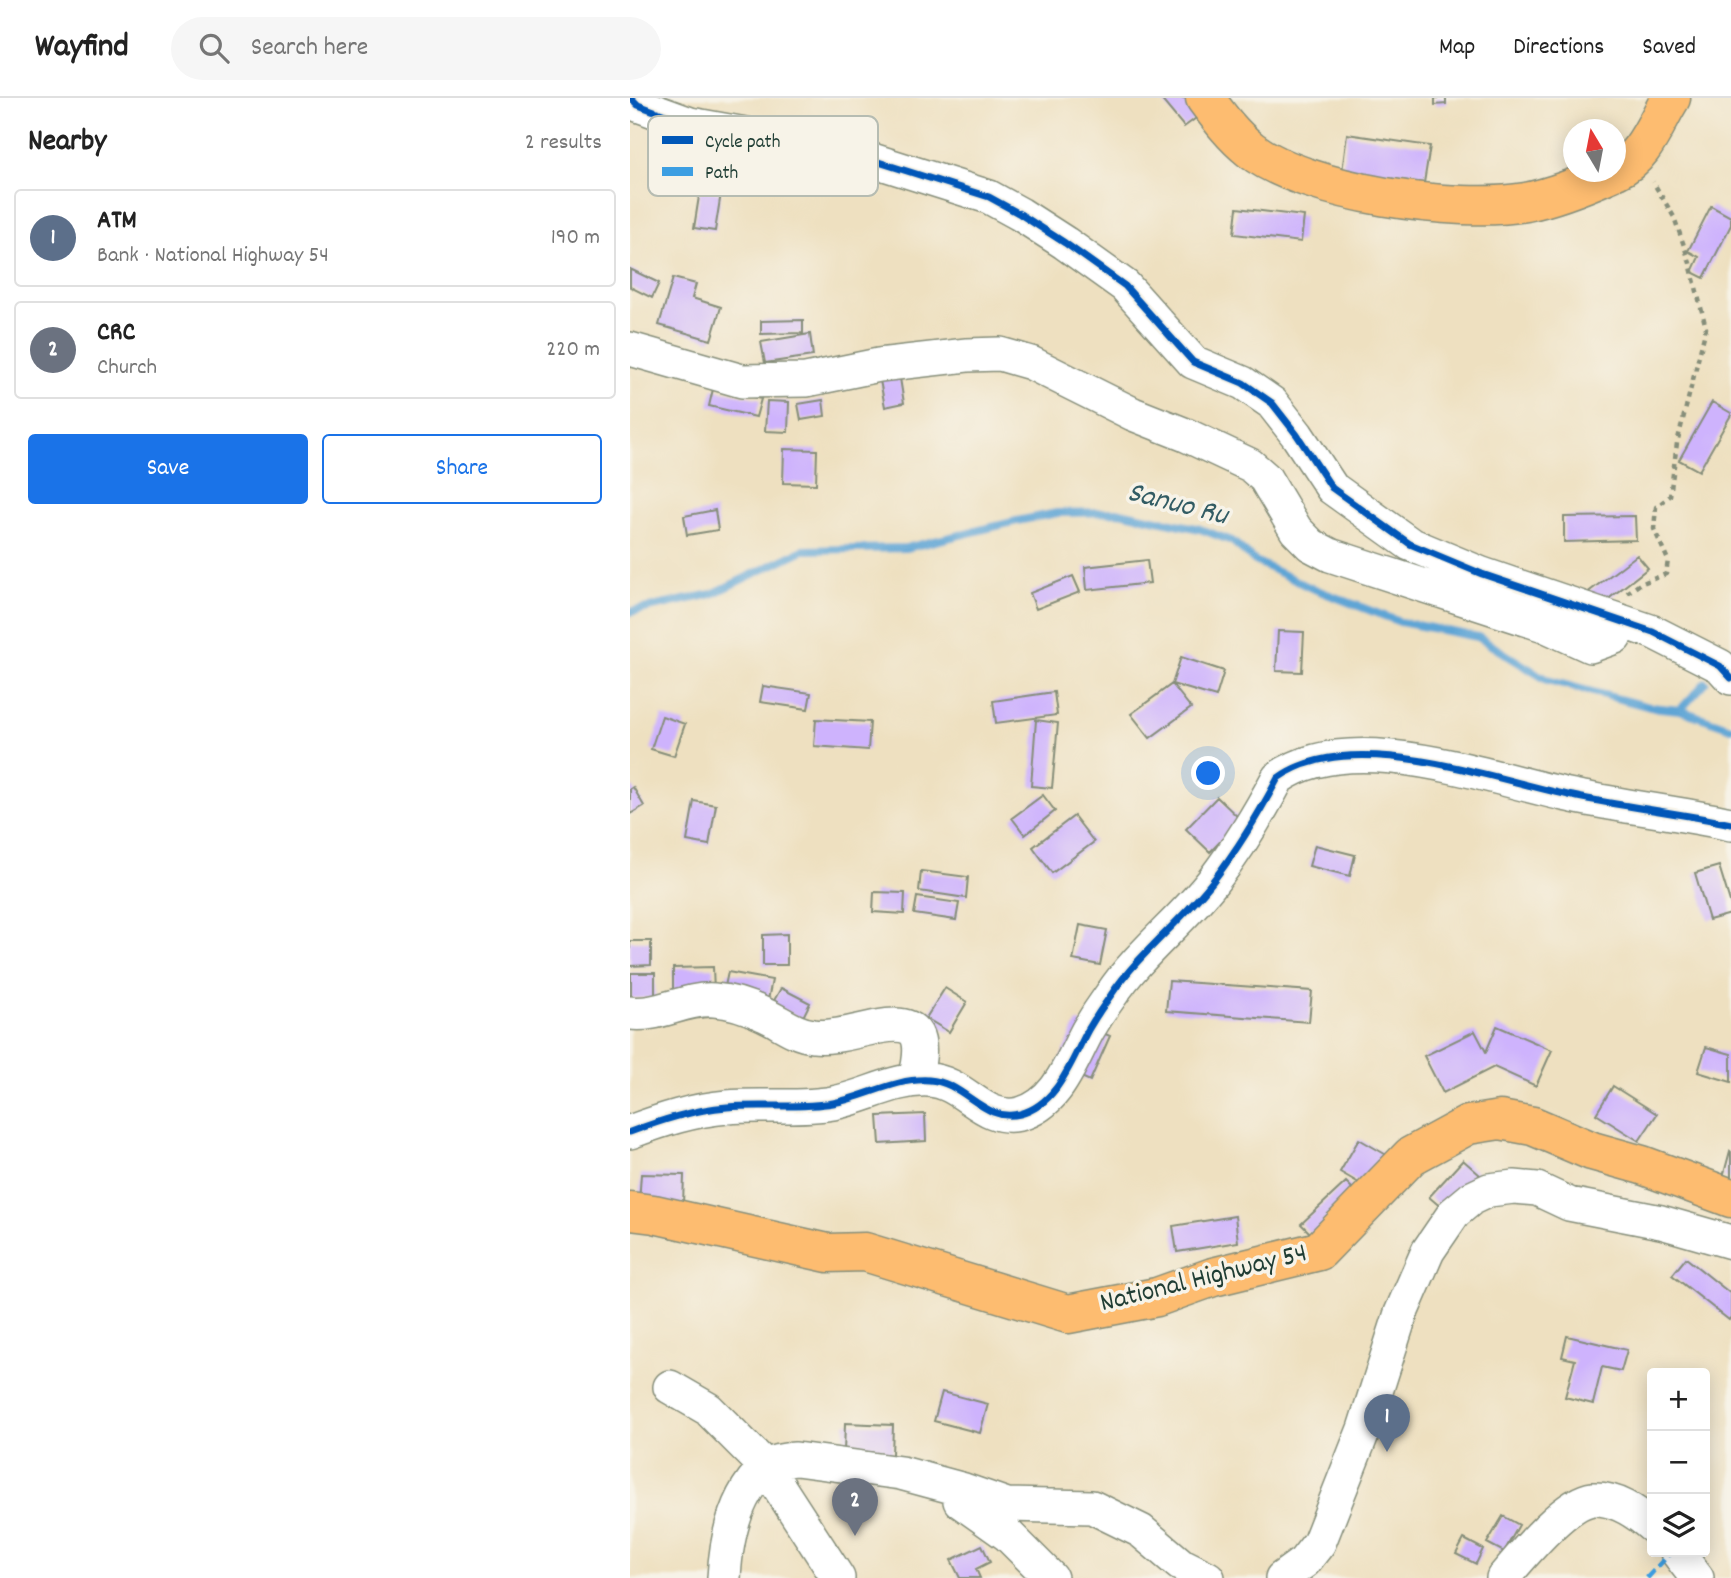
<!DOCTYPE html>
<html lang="en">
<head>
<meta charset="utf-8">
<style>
  :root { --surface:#fff; --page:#f6f6f6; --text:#222; --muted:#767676; --line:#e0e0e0; --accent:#1a73e8 }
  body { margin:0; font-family:Dekko,sans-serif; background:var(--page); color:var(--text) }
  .controls { position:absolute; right:21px; bottom:21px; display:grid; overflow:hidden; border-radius:7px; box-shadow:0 4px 18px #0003 }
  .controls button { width:63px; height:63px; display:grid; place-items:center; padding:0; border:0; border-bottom:2px solid var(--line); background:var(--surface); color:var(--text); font:35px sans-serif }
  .compass { position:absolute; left:933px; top:21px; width:63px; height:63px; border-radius:50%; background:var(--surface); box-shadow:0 4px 18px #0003; rotate:350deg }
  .you { position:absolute; left:579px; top:676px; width:24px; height:24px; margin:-18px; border:5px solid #fff; border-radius:50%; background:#1a73e8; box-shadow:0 0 0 10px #1a73e833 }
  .badge { display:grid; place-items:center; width:46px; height:46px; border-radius:50%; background:var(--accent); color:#fff; font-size:23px; font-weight:700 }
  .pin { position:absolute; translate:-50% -58px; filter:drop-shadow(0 2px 4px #0008) }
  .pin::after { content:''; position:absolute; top:37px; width:24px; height:21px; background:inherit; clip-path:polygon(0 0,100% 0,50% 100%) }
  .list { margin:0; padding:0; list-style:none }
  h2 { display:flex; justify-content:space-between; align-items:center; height:91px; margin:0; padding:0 28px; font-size:30px }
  h2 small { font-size:23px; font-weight:400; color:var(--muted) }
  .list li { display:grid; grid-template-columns:46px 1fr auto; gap:21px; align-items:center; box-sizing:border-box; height:98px; margin:0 14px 14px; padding:0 14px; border:2px solid var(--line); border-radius:7px }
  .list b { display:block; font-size:26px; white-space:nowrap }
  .list p { margin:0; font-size:23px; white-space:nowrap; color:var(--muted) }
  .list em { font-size:23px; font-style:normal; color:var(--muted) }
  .actions { display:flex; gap:14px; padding:21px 28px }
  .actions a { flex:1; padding:16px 0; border:2px solid var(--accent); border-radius:7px; text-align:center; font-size:24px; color:var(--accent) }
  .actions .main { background:var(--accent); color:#fff }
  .icon { flex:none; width:38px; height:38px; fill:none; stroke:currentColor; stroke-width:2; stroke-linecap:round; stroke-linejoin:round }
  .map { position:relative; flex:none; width:1101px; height:1480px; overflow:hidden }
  header { display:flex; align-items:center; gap:42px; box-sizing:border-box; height:98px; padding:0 35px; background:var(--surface); border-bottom:2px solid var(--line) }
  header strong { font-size:33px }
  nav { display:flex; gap:38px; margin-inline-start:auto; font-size:24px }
  .search { width:490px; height:63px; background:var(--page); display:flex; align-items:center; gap:18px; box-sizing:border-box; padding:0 24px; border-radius:38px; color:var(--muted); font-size:26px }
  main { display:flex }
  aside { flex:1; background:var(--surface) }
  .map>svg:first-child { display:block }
</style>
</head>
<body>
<header>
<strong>Wayfind</strong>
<div class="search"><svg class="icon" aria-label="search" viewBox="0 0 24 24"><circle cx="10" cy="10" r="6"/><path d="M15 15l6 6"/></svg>Search here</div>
<nav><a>Map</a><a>Directions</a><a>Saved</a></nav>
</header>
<main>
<aside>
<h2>Nearby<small>2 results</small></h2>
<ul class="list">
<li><span class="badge" style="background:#5c6f8a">1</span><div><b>ATM</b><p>Bank · National Highway 54</p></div><em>190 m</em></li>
<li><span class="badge" style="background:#6b7280">2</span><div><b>CRC</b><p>Church</p></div><em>220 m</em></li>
</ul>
<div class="actions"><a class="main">Save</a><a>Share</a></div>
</aside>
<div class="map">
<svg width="1101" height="1480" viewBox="0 0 1101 1480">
  <rect width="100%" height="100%" fill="#f7f3e8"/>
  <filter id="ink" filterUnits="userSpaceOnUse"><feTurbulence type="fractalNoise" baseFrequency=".0143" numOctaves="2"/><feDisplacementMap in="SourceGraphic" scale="14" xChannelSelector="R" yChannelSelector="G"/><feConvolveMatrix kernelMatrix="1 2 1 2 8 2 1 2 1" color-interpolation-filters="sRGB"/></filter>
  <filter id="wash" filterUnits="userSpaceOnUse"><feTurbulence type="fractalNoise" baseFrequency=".00686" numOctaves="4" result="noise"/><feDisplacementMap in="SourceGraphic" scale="28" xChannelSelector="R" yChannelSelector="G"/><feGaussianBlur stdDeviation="1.57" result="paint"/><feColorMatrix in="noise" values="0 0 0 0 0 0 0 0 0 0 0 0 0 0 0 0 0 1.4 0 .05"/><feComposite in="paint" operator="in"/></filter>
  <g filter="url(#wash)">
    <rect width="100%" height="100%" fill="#eee0c0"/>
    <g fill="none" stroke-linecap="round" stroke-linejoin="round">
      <path stroke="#5ea5d5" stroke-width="8" d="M0,514L82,496L173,452L276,450L387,423L427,415L490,414L570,431L602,443L625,463L679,489L770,524L848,539L917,582L1020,609L1050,612L1101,630
        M1050,612L1075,585"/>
    </g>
    <g id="blocks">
      <path fill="#ceb3fd" d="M530,0H561L573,15L554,29Z
        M805,0H816V6L805,7Z
        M717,36L800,48L794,85L712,74Z
        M70,92L91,95L85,133L64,130Z
        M1081,108L1101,119V127L1074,180L1062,174L1069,159L1058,153Z
        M607,110L674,118L671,144L604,136Z
        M0,171L29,185L22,200L0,189Z
        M43,180L66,186L62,200L91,209L81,242L29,227Z
        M173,222V235L131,236V223Z
        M180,236L183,258L135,265L131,244Z
        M269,274L274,305L255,309L249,277Z
        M83,291L131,301L126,319L79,308Z
        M193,302L195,318L171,322L168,306Z
        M137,303L159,304L158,334L135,333Z
        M1082,304L1101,315V317L1069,373L1049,362Z
        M154,351L187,352L186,386L153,385Z
        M85,412L88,432L57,437L54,418Z
        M1005,418L1006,442L934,444V419Z
        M1007,457L1018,470L959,516L948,502Z
        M517,462L520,485L457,492L455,469Z
        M443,478L450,494L406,511L400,495Z
        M648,533L674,534L672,574L646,573Z
        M551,559L594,573L586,599L542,586Z
        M542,586L561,610L520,640L501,616Z
        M133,588L181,595L178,611L130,604Z
        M424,594L427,617L366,625L363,603Z
        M32,618L55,626L44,658L21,651Z
        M186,621L240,624L238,652L184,648Z
        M406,622L428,625L422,690L401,688Z
        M3,689L14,708L0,716V691Z
        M413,697L425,713L395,737L382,720Z
        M587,699L611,722L580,754L556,731Z
        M64,703L86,707L79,747L57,743Z
        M444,718L464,744L422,775L403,749Z
        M685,747L725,757L720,778L679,768Z
        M1089,768L1101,807V816L1079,822L1065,775Z
        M291,773L338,779L336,800L289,793Z
        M244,794L275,795L274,816L243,814Z
        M287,799L329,805L326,822L284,816Z
        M450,827L477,832L470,867L443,862Z
        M157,836V867H133V837Z
        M0,843H21V867L0,868Z
        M83,869L84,893L43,895V870Z
        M98,874L142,882L138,902L94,893Z
        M1,875H25V900H1Z
        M539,883L682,893L679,924L536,913Z
        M151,890L180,905L172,921L142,906Z
        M315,890L337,904L319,934L296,920Z
        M447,924L480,938L460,983L427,968Z
        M867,928L922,952L906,988L864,969L813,995L794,958L845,933L856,954Z
        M1076,949L1101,956V984L1068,974Z
        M983,988L1027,1016L1009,1043L966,1016Z
        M295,1016L296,1043L250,1046L248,1018Z
        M729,1041L760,1059L741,1092L710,1074Z
        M1100,1053L1101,1054V1081L1093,1079Z
        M833,1062L850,1077L813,1111L799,1099Z
        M11,1076L54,1077L53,1107L9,1105Z
        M716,1084L734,1102L690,1145L671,1126Z
        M605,1118L608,1144L547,1154L543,1128Z
        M1056,1160L1101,1196V1219L1099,1222L1042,1177Z
        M937,1238L997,1252L991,1273L972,1269L963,1306L935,1299L945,1262L932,1259Z
        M312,1294L358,1306L350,1335L304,1323Z
        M215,1325L263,1327L262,1357L214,1355Z
        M873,1418L889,1427L874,1454L857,1445Z
        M834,1441L853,1451L846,1466L826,1456Z
        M352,1447L360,1464L346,1471L350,1480H330L321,1462Z"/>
    </g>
  </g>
  <g filter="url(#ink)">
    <use href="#blocks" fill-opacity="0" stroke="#868e7a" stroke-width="2"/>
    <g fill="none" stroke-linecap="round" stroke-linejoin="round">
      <defs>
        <path id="minor" d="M1,0L8,7L60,26L220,55L359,99L390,116L435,145L495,188L563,264L613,285L642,305L667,337L702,390L780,446L852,476L1023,534L1090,568L1101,580
          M0,251L112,283L176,282L249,267L337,257L370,256L401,265L503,316L556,337L620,367L635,380L666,432L681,447L700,457L914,527L960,548L985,539L982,521
          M0,915C28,919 54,900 84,902C101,903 119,909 135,917C151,924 164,936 183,938C228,945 310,888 285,981
          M0,1034C32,1022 63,1012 97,1009C132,1006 168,1011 203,1005C236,999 265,980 299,982C335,984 353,1025 390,1016C428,1006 441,963 458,932C465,920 473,908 481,897C509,855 552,823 583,783C607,752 630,714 648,680C721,627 864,682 943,698C996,709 1049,715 1101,726
          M40,1289L78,1311L136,1369L208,1480
          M330,1403L378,1437L421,1480
          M1047,1454L1067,1480
          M94,1480C96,1442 105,1397 135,1370C143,1363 155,1362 166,1361L271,1375L334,1392L377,1407L462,1409L511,1433L550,1466L578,1480
          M652,1480L674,1464L689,1445L734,1331L771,1215L798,1153L824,1115L842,1100L859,1092L884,1089L907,1091L939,1106L1031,1124L1101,1144
          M873,1480C891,1459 935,1404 963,1401C986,1400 1006,1414 1022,1428"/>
        <path id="major" d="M575,0C589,19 602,37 621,52C678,95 827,116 896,104C926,98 955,86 982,74
          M986,72C1015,59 1025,25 1041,0"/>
        <path id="highway" d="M0,1113L24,1116L198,1155L235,1154L438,1216L527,1199L583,1179L689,1153L781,1058L838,1027L870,1022L903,1028L962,1053L1012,1067L1101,1100"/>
      </defs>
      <use href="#minor" stroke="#868e7a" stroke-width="36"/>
      <use href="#major" stroke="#868e7a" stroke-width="41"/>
      <use href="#highway" stroke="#868e7a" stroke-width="41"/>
      <path stroke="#868e7a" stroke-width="4.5" stroke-dasharray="5 5" stroke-linecap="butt" d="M997,495L1010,486L1036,476L1038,462L1024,431L1026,409L1040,398L1047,345L1076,230L1060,165L1044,119L1023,84"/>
      <use href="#minor" stroke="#fff" stroke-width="33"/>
      <use href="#major" stroke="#fdbc6f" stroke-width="38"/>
      <use href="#highway" stroke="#fdbc6f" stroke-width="38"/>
      <path stroke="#3c9ee2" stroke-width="5" stroke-dasharray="10 5" stroke-linecap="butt" d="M1017,1480L1041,1454"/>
      <defs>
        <path id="cycleway" d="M1,0L8,7L60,26L220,55L359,99L390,116L435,145L495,188L563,264L613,285L642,305L667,337L702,390L780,446L852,476L1023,534L1090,568L1101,580
          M0,1034C32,1022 63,1012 97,1009C132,1006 168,1011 203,1005C236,999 265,980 299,982C335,984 353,1025 390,1016C428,1006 441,963 458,932C465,920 473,908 481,897C509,855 552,823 583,783C607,752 630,714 648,680C721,627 864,682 943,698C996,709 1049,715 1101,726"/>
      </defs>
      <use href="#cycleway" stroke="#f7f3e8" stroke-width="11"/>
      <use href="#cycleway" stroke="#0057b8" stroke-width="7"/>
    </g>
  </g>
  <g text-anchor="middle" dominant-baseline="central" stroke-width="7" stroke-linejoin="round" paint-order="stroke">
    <g font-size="28" fill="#1f3d34" stroke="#f7f3e8">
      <text transform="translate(574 1182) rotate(-14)">National Highway 54</text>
    </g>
    <g font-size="30" font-style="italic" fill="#325c64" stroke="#f7f3e8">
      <text transform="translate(547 408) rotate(14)">Sanuo Ru</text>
    </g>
  </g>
  <rect x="18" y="18" width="230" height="80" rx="10" fill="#f7f3e8" stroke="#b6bcb2" stroke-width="2"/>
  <rect x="32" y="38" width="31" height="8" fill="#0057b8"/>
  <rect x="32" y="69" width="31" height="9" fill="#3c9ee2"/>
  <g font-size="19" fill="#1f3d34">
    <text x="75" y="49">Cycle path</text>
    <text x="75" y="80">Path</text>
  </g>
</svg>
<div class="controls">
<button>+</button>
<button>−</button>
<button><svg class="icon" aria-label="layers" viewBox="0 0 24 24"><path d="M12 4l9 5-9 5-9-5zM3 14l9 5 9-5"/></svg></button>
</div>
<svg class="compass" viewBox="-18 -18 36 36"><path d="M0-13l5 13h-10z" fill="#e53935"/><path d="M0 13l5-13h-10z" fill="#767676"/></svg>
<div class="you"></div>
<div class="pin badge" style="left:757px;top:1354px;background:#5c6f8a">1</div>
<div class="pin badge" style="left:225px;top:1438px;background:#6b7280">2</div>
</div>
</main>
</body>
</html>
